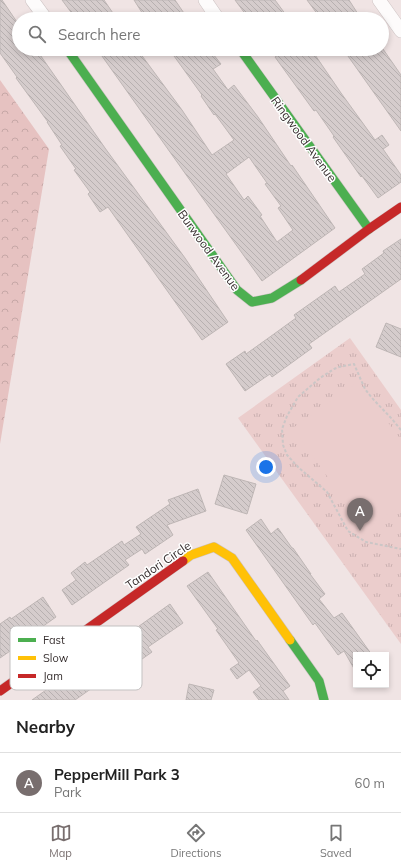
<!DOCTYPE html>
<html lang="en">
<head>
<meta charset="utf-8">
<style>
  :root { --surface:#fff; --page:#f2f2f2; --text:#222; --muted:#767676; --line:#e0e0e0; --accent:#786e6e }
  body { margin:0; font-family:Mulish,sans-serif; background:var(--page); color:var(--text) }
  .controls { position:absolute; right:12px; bottom:12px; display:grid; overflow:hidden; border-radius:0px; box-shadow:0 2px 6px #0003 }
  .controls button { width:36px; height:36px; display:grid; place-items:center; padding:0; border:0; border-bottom:1px solid var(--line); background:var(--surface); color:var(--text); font:20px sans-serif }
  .you { position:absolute; left:266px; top:467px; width:14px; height:14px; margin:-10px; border:3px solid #fff; border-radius:50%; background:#1a73e8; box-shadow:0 0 0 6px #1a73e833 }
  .badge { display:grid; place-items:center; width:26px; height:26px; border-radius:50%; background:var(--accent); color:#fff; font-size:13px; font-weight:700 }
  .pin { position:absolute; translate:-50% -33px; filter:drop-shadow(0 1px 2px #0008) }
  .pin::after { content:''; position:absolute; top:21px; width:14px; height:12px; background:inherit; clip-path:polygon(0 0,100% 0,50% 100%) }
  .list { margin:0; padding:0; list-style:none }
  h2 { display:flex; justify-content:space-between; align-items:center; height:52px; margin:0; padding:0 16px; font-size:17px }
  h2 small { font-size:13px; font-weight:400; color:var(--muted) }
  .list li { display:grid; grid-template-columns:26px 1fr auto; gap:12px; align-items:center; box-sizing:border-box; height:60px; padding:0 16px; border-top:1px solid var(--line) }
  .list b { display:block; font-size:15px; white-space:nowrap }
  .list p { margin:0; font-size:13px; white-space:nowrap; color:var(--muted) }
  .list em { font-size:13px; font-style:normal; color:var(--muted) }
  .icon { flex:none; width:22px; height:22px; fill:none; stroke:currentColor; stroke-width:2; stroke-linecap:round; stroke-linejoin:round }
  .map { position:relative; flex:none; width:401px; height:700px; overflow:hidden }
  .search { position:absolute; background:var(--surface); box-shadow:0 2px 6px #0003; left:12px; right:12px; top:12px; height:44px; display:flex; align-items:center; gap:10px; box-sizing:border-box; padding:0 14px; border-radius:22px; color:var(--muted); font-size:15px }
  .sheet { height:112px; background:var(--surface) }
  nav { display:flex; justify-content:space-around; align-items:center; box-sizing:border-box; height:56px; border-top:1px solid var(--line); background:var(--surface); font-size:11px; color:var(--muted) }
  nav a { display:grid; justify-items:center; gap:2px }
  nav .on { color:var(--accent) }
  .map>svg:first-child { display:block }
</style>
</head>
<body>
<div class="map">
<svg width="401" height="700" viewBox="0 0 401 700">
  <defs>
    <pattern id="grass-tufts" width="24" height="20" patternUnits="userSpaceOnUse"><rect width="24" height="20" fill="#ebcdcc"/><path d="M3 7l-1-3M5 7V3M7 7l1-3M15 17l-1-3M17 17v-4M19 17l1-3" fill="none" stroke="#cab0b0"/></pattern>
    <pattern id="forest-crowns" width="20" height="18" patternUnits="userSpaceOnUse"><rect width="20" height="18" fill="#e6c2c1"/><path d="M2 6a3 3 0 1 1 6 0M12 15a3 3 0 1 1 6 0" fill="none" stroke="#c6a7a6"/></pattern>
    <pattern id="building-back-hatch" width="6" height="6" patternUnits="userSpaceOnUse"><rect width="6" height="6" fill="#d5cccc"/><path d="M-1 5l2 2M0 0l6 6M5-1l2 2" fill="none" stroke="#b7b0b0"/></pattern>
  </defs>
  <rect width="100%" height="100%" fill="#f0e4e4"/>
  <path fill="url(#grass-tufts)" d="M350,338L401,410V644L238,418Z"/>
  <path fill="url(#forest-crowns)" d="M0,80L49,149L0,444Z"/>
  <path fill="#ebcdcc" d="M358,382L401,440V505L365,530L293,428Z"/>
  <path fill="url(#building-back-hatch)" stroke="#beb6b5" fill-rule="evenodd" d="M0,0H2L19,25V49H36L105,148L185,258L228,322L202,340L108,207L100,212L88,194L90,192L74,170L76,169L60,146L62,145L47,122H48L16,78L17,77L0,53Z
    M62,0H104L117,19H76Z
    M134,0H175L188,19H146Z
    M235,0H275L289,19H249Z
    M307,0H349L358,14L350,19H321Z
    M97,49H137L182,110L212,155L234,140L215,114L214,115L201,96L202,95L169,49H209L221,64L213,69L228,90L234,85L258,117L291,166L292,165L335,228L262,281L199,193ZM249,157L267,183L265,184L281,206L278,208L293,230L277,242L260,216L262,215L248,196L244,200L226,174Z
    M286,49H311L341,93L375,140L382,135L389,145L383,149L401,175V182L378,198L362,176L361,177L333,137L334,136L316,110L314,111L275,57Z
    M343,49H383L401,75V131Z
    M401,239V279L309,344L312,348L290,364L272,377L270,374L245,391L226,364L245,351L246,354L274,334L296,318L294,315L335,286L339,292L365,274L362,269L384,253L383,251Z
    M386,323L401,329V357L376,347Z
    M224,475L256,484L247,514L215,504Z
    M198,489L206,511L167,525L173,535L145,554L142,549L125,560L129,565L72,605L62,590L76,580L71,573L85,562L87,565L122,541L124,545L141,534L136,527L170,504L168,500Z
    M261,519L271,534L278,528L292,548H293L311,574H310L325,594L319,599L334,618L342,613L372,655H356V672L344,651L338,655L315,623L313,625L246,530Z
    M208,572L256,641L257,640L290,686L283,691L289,700H259L253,692L261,686L249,670L237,679L230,669L239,663L216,630L218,629L187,586Z
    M43,597L56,617L25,639L26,640L0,658V624L10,617L11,619Z
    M170,604L183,623L148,647L152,652L125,671L123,668L96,688L95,686L75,700H32L101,651L106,659L127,644L121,636L135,627V629Z
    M189,684L214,690L211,700H186Z"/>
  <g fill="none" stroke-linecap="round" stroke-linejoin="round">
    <defs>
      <path id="street" d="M32,0L46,19
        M205,0L218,19
        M379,0L401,31"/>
      <path id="fast" d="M67,49L237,290L252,302L272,298L301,280
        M240,49L369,229
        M290,640L319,681L324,700"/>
      <path id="slow" d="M183,561L191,555L214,547L232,558L290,640"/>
      <path id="jam" d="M301,280L369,229L401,207
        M0,691L183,561"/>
    </defs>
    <use href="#street" stroke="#ccc2c2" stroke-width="14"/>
    <use href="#fast" stroke="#ccc2c2" stroke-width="10"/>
    <use href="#slow" stroke="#ccc2c2" stroke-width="10"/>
    <use href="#jam" stroke="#ccc2c2" stroke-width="10"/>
    <path stroke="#cbc6c6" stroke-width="2" stroke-dasharray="3 2" stroke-linecap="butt" d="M401,430L392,419L372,398L365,389L354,364L339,367L334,369L320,378L298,397L287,416L282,429L283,445L287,455L299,468L327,492L348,531L366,542L401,549"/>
    <use href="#street" stroke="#fdfbfb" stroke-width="13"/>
    <use href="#fast" stroke="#4caf50" stroke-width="9"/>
    <use href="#slow" stroke="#ffc107" stroke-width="9"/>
    <use href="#jam" stroke="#c62828" stroke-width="9"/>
  </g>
  <g text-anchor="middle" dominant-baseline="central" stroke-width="3" stroke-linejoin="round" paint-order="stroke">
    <g font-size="12" fill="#372f2f" stroke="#fff">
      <text transform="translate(304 139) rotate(54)">Ringwood Avenue</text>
      <text transform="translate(209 250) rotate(54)">Burwood Avenue</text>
      <text transform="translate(158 565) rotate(-34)">Tandori Circle</text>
    </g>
  </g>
  <rect x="10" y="626" width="132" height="64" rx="6" fill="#fff" stroke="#c3c1c1" stroke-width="1"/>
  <rect x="18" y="638" width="18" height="4" fill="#4caf50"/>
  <rect x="18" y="656" width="18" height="4" fill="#ffc107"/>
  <rect x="18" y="674" width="18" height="4" fill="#c62828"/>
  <g font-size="11" fill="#372f2f">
    <text x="43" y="644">Fast</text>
    <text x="43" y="662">Slow</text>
    <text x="43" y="680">Jam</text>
  </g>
</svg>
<div class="controls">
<button><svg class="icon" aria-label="locate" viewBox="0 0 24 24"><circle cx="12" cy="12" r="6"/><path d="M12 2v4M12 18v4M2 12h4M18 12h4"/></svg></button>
</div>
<div class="you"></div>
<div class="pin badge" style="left:360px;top:531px">A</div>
<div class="search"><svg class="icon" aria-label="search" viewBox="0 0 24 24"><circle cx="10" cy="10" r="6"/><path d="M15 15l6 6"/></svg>Search here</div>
</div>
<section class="sheet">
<h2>Nearby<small></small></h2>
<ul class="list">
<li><span class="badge">A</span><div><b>PepperMill Park 3</b><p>Park</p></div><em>60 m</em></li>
</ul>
</section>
<nav>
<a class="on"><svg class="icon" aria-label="map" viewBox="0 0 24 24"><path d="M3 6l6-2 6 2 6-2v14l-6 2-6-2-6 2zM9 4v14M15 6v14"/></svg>Map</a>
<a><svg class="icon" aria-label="directions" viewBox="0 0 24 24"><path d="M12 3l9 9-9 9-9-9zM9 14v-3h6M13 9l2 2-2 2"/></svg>Directions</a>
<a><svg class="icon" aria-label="saved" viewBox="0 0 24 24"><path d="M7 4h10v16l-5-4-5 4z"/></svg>Saved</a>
</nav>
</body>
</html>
